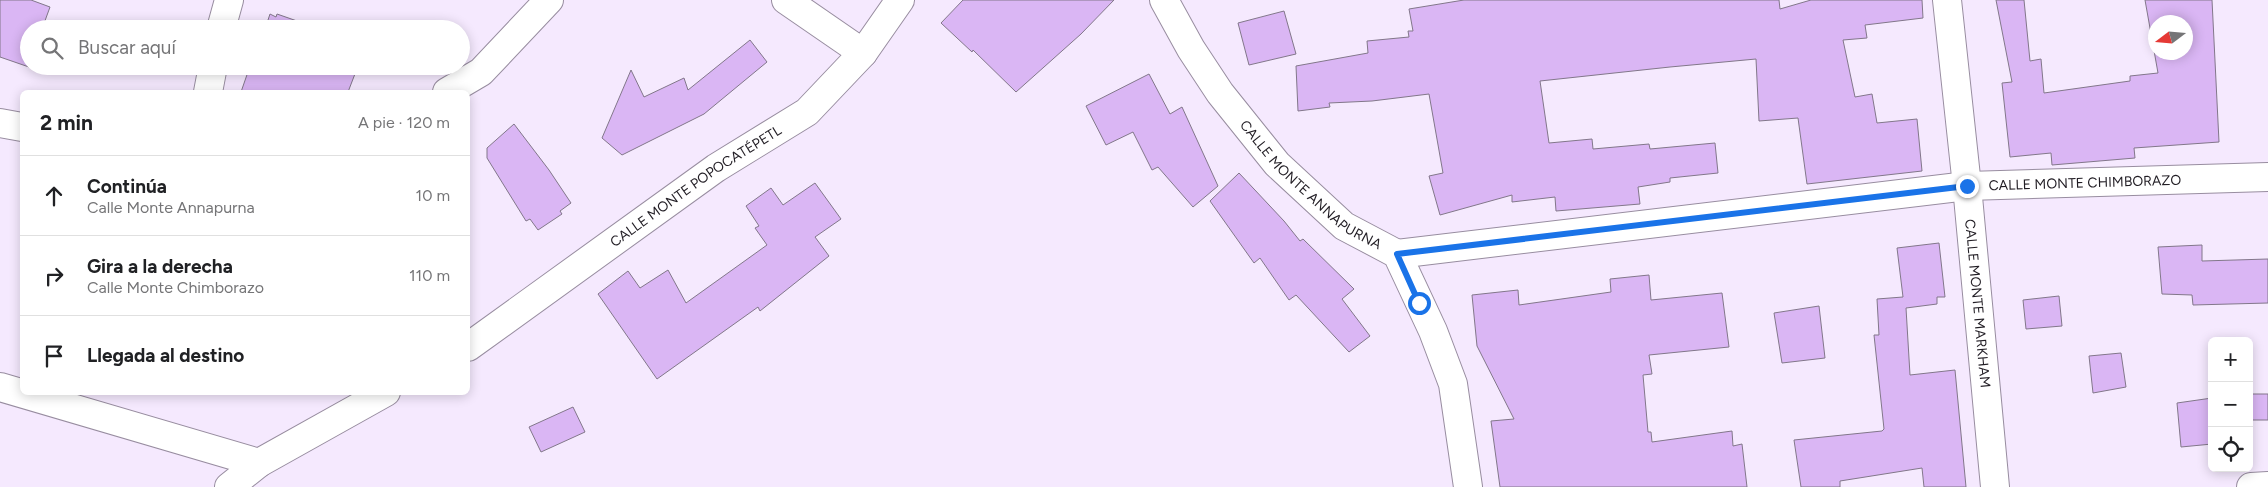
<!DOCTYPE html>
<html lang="es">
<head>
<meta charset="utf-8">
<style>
  :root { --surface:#fff; --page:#f2f2f2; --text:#202124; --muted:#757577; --line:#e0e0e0 }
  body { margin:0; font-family:Figtree,sans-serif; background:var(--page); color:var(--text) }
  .controls { position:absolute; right:15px; bottom:15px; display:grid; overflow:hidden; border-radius:8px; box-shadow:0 2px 12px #0003 }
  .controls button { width:45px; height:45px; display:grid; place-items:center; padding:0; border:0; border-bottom:1px solid var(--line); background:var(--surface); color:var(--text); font:25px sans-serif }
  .compass { position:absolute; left:2148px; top:15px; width:45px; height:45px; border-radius:50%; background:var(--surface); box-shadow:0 2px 12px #0003; rotate:254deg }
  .stop { position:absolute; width:15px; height:15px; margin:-11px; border:4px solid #1a73e8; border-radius:50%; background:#fff }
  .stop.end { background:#1a73e8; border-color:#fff; box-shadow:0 1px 5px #0008 }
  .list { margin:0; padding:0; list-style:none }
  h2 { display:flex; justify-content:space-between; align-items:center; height:65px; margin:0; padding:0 20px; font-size:21px }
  h2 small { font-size:16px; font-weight:400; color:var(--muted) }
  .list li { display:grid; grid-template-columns:32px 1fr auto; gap:15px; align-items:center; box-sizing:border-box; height:80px; padding:0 20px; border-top:1px solid var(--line) }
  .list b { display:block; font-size:19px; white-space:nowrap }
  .list p { margin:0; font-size:16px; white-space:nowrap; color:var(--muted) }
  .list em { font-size:16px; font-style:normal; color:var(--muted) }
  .icon { flex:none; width:28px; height:28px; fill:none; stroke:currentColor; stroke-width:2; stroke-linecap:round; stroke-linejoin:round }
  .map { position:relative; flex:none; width:2268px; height:487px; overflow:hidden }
  .search { position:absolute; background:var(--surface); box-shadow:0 2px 12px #0003; left:20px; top:20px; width:450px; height:55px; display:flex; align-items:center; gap:12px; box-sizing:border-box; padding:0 18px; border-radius:28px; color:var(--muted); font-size:19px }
  .panel { position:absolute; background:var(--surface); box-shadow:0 2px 12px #0003; left:20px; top:90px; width:450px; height:305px; border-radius:8px }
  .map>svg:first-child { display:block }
</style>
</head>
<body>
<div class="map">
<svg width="2268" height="487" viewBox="0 0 2268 487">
  <rect width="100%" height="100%" fill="#f5e9fe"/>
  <path fill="#dab6f4" stroke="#82778a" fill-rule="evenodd" d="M0,0H31L50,7L42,29H29V67L0,57Z
    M963,0H1114L1081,34L1016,92L973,50L972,52L941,23Z
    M1464,0H1779L1780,9L1811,0H1922L1923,18L1865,25L1867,38L1843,40L1855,97L1872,94L1877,123L1917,119L1922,171L1807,184L1798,118L1759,121L1756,59L1670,67L1540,81L1549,143L1592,139L1593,149L1649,144L1650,149L1715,143L1718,173L1670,178V182L1638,187L1640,204L1556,211L1555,197L1512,202V195L1440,215L1429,176L1443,173L1429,94L1372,101L1329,103L1330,107L1298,111L1296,66L1368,53L1367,41L1409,37L1408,31H1413L1409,9Z
    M1996,0H2024L2030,61L2041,59L2044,93L2130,81V76L2158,73L2145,0H2212L2219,142L2134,148L2135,158L2052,165L2051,153L2010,157L2002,83L2012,82ZM2156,22H2186V52H2156Z
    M1284,11L1296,54L1249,65L1238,23Z
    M270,14L276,17L277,14L320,29H265Z
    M750,40L767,62L704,114L622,155L602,138L631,70L644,97L684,78L688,90Z
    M250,66H358L348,92H241Z
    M1149,74L1170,114L1182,107L1218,186L1193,207L1158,167L1152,170L1133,132L1106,145L1086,106Z
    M514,124L549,170L571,203L560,211L562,214L538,230L530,219L526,221L487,158V148Z
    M1239,173L1284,221L1300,241L1303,239L1354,289L1342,299L1370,336L1349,352L1296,295L1289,300L1260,258L1254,263L1210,201Z
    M815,183L841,219L815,237L829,256L760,311L758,307L657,379L598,294L628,271L640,288L668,270L686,303L767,245L755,228L759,226L746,206L771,188L783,205Z
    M1939,243L1945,297H1937V304L1906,308L1910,375L1955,370L1966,487H1924L1922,468L1840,481V487H1801L1794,440L1882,431L1884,429L1874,335H1879L1877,299L1903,297L1897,248Z
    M2202,245V261L2268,259V303L2193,305L2192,295L2162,294L2158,247Z
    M1649,275L1651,300L1722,293L1729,347L1649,355L1652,374L1643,375L1648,432H1651L1652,442L1732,431L1733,446L1742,444L1747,487H1500L1491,421L1514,419L1477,346L1472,295L1518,290L1519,305L1611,292L1610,279Z
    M2059,296L2062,326L2026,329L2023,300Z
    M1819,306L1825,358L1782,363L1774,313Z
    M2121,353L2126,387L2093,393L2089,356Z
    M2249,394H2268V420H2249Z
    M2212,398V444L2181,447L2177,403Z
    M573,407L585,432L541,452L529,427Z"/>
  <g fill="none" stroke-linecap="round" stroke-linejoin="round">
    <defs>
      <g id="street">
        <path d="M786,0L863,53"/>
        <path id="s1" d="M1164,0L1191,49L1220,93L1277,164L1344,226L1397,254L1433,331L1453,384L1468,487"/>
        <path id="s2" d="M1947,0L1967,186L1995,487"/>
        <path d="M221,29L229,0"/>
        <path d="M208,92L213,66"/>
        <path d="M447,92L481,72L549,0"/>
        <path d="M0,123L22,127"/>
        <path id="s3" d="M1397,254L1967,186L2268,177"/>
        <path id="s4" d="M468,347L716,168L807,112L863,53L900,0"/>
        <path d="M0,387L259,463"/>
        <path d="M229,487L259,463L386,392"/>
        <path d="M2251,487L2268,486"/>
      </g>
    </defs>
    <use href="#street" stroke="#988da0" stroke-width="30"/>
    <use href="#street" stroke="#fff" stroke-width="28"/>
  </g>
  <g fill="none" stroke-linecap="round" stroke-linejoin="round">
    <path stroke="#1a73e8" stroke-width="6" d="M1419,303L1397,254L1967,186"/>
  </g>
  <g text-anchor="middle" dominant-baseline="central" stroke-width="4" stroke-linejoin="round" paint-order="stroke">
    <g font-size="14" fill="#211d24" stroke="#f5e9fe">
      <text stroke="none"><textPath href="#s1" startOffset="239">CALLE MONTE ANNAPURNA</textPath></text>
      <text stroke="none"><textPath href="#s3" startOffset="692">CALLE MONTE CHIMBORAZO</textPath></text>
      <text stroke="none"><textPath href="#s4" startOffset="279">CALLE MONTE POPOCATÉPETL</textPath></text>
      <text stroke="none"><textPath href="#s2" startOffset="305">CALLE MONTE MARKHAM</textPath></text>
    </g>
  </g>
</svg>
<div class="controls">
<button>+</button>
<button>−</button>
<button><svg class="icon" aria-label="locate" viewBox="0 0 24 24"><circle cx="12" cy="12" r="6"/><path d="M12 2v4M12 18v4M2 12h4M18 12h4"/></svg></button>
</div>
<svg class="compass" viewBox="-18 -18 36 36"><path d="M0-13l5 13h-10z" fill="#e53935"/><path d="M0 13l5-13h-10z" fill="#757577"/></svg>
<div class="stop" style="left:1419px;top:303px"></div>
<div class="stop end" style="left:1967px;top:186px"></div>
<div class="search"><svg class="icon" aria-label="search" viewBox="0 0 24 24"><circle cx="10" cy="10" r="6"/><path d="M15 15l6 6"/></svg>Buscar aquí</div>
<section class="panel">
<h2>2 min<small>A pie · 120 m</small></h2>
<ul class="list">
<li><svg class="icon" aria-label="ahead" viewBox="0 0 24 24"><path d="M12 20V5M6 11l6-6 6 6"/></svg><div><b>Continúa</b><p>Calle Monte Annapurna</p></div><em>10 m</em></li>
<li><svg class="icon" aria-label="right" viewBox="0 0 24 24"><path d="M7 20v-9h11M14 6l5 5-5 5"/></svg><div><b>Gira a la derecha</b><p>Calle Monte Chimborazo</p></div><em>110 m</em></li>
<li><svg class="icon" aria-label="arrive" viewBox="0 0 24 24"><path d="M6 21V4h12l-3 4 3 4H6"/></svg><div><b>Llegada al destino</b></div></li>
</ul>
</section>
</div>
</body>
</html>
